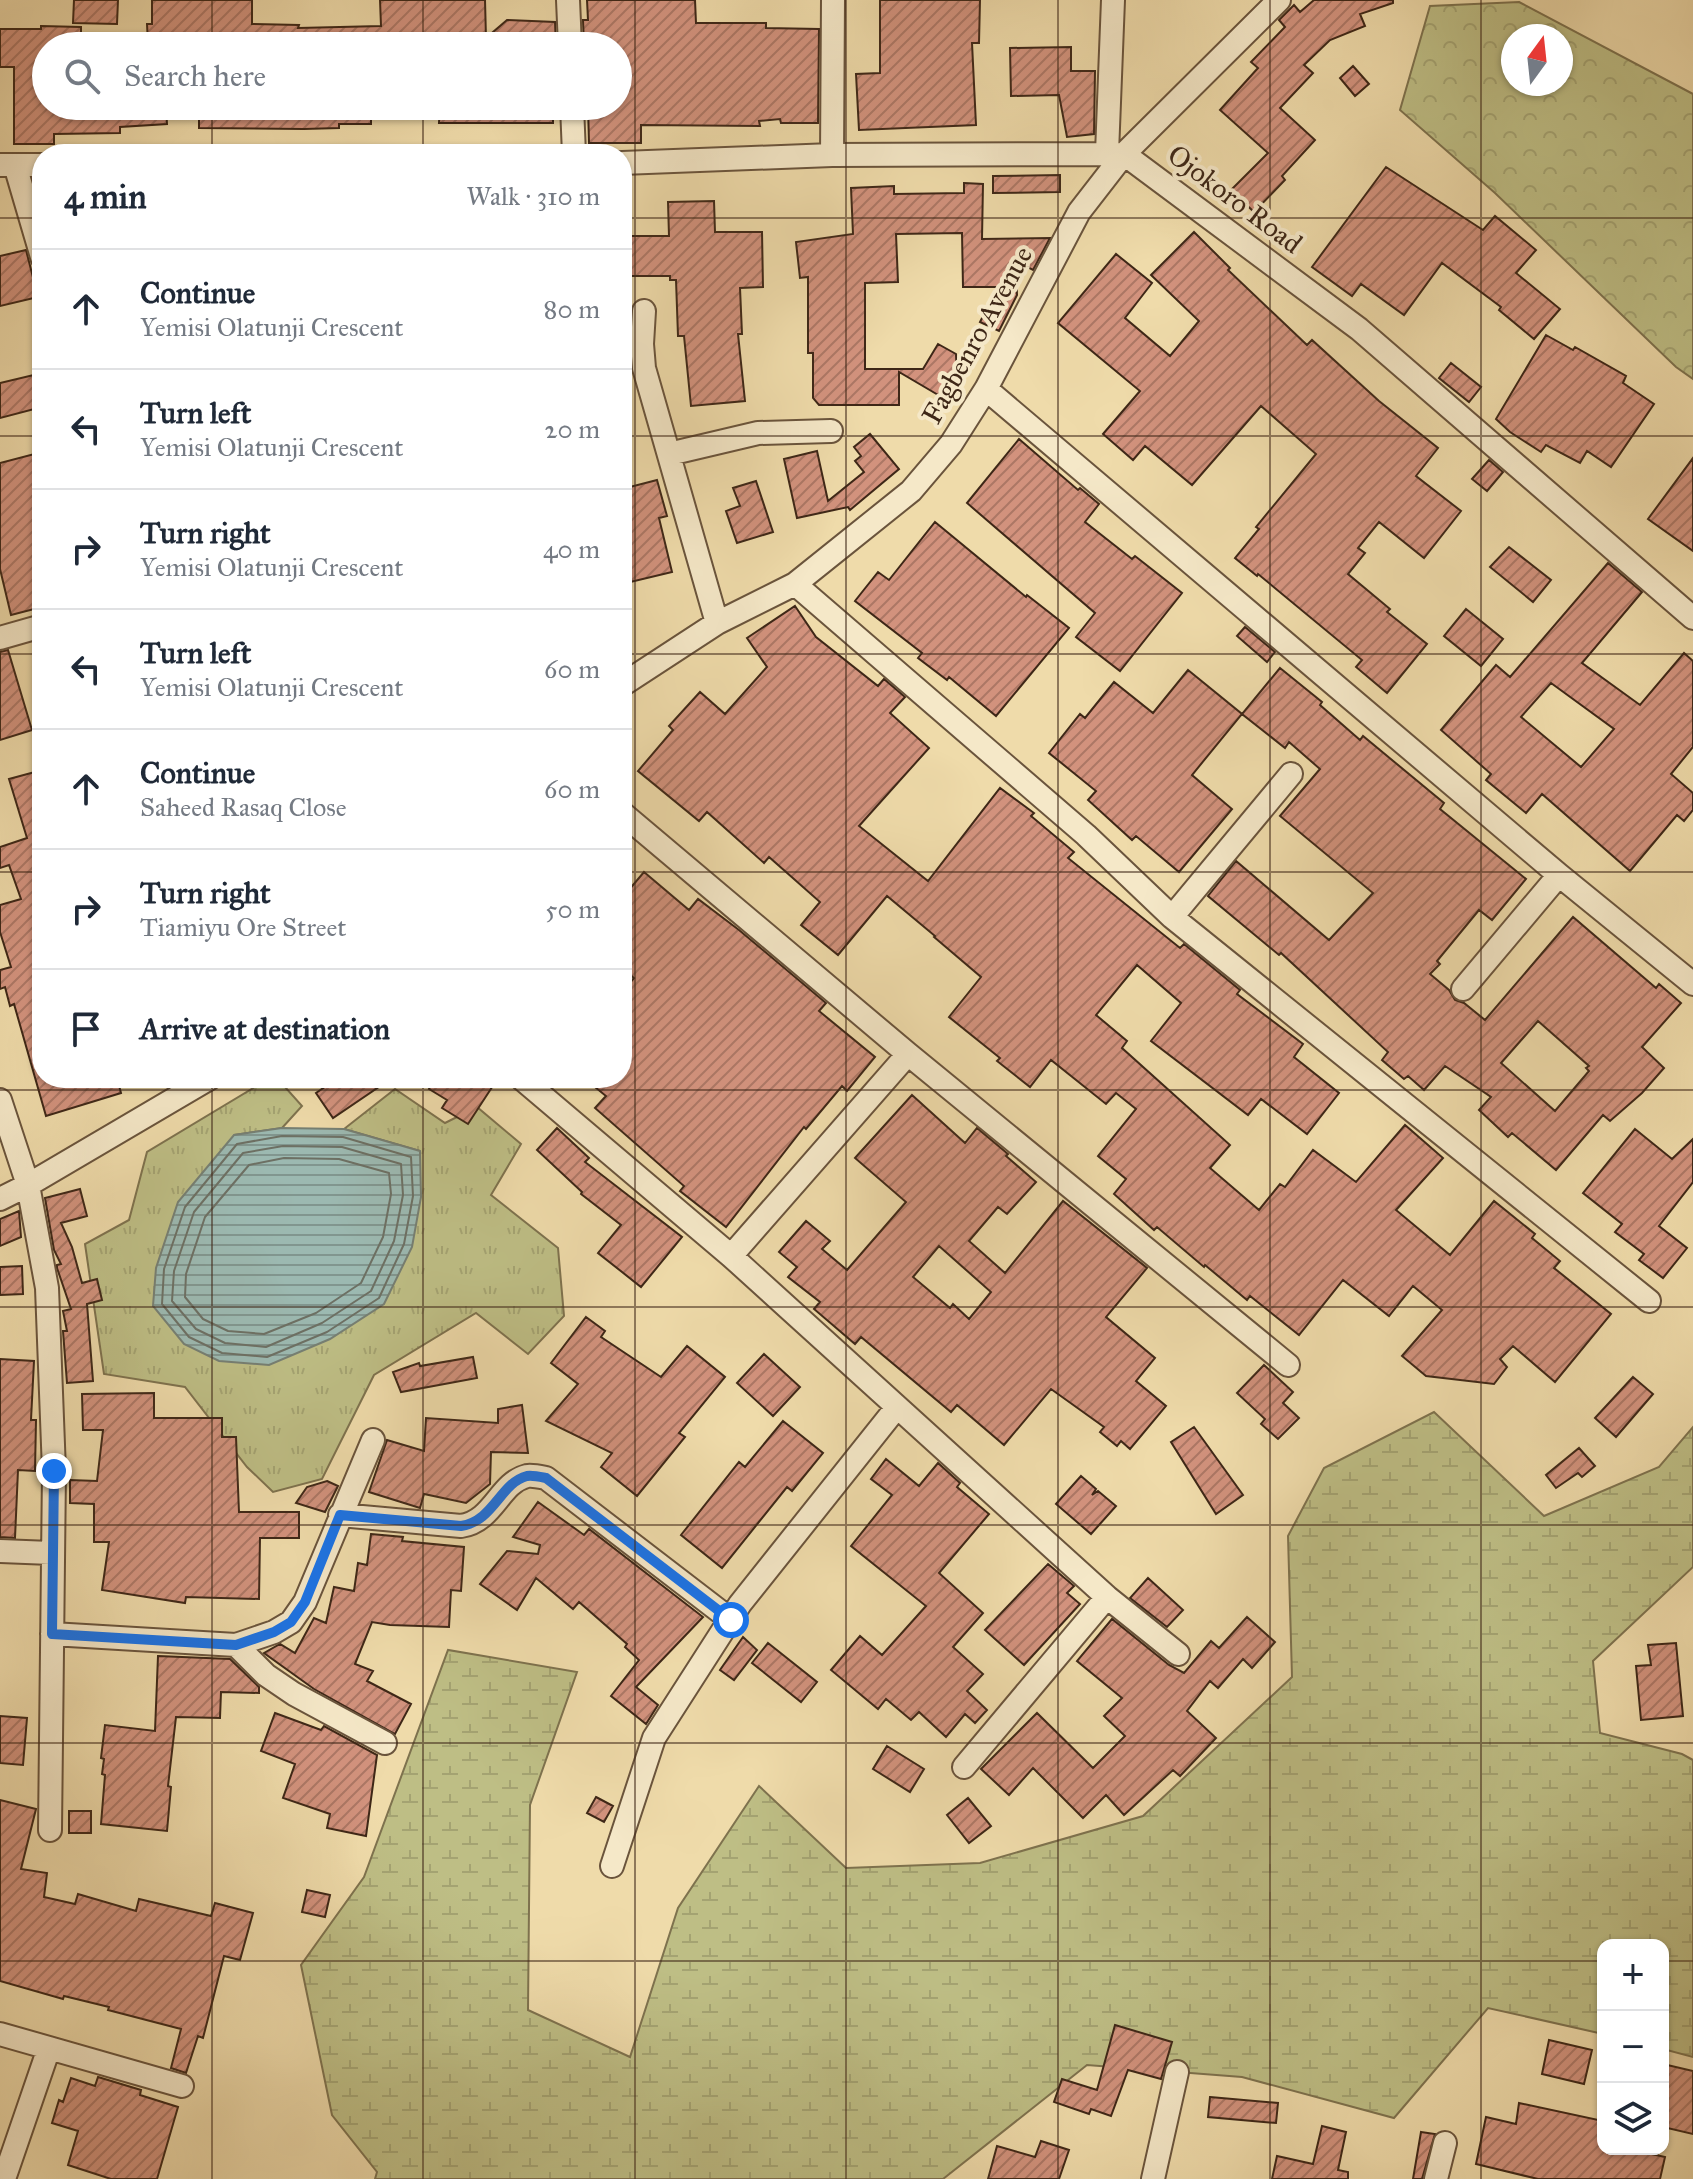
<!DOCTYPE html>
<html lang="en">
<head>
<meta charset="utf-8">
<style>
  :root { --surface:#fff; --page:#f2f2f3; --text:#1f2937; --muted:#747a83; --line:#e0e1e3 }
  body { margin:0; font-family:"IM FELL Great Primer",serif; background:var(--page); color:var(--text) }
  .controls { position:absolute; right:24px; bottom:24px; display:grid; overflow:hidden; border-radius:16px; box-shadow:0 2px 6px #0004 }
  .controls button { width:72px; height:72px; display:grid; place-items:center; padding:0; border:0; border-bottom:2px solid var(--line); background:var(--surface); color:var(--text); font:40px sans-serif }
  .compass { position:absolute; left:1501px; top:24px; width:72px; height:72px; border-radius:50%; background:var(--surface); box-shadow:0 2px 6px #0004; rotate:15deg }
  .stop { position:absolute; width:24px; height:24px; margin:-18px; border:6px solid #1a73e8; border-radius:50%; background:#fff }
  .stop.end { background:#1a73e8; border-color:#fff; box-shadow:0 2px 8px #0008 }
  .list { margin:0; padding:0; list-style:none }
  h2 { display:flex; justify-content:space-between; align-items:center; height:104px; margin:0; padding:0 32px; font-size:34px }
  h2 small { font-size:26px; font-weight:400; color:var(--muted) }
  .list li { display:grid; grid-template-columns:52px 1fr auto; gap:24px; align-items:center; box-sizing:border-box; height:120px; padding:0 32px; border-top:2px solid var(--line) }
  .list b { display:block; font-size:30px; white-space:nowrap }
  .list p { margin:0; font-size:26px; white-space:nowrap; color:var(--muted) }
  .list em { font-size:26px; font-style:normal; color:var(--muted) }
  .icon { flex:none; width:44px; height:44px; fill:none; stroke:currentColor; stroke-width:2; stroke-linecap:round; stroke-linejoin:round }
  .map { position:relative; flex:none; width:1693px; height:2179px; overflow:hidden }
  .search { position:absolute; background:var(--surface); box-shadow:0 2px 6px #0004; left:32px; top:32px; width:600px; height:88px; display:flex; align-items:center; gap:20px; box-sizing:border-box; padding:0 28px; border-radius:44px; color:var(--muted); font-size:30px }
  .panel { position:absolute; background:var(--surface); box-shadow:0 2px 6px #0004; left:32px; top:144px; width:600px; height:944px; border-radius:32px }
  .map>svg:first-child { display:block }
</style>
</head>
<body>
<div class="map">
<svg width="1693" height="2179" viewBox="0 0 1693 2179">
  <defs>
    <pattern id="grass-tufts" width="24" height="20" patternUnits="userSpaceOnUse" patternTransform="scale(2)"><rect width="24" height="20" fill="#bebe85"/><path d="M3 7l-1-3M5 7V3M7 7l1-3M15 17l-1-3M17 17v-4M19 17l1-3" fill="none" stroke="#a4a372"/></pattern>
    <pattern id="forest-crowns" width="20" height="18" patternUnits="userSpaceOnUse" patternTransform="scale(2)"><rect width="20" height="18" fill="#bebe85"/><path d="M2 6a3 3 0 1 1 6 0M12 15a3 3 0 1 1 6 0" fill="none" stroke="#a4a372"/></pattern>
    <pattern id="wetland-marsh" width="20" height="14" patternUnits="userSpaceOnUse" patternTransform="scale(2)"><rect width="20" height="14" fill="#bebe85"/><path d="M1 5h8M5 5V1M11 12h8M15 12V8" fill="none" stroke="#a4a372"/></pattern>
    <pattern id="water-rules" width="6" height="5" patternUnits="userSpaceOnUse" patternTransform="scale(2)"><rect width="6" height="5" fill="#9cb9b1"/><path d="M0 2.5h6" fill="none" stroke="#81968f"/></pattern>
    <pattern id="building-hatch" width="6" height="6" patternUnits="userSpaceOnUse" patternTransform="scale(2)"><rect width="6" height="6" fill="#d2927d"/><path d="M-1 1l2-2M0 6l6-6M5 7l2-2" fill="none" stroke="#ac7765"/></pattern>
  </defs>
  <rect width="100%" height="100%" fill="#efdbaa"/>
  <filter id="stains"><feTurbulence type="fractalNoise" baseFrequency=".0025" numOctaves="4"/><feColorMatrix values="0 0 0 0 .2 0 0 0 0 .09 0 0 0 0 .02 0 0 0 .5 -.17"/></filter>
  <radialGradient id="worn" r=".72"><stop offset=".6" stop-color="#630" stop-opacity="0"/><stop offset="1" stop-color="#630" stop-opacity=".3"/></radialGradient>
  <path fill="url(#grass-tufts)" stroke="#7e724e" stroke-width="2" d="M270,1078H277L302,1106L282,1128L234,1135L420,1151L344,1129L395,1089L445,1123L477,1107L521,1144L491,1195L558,1248L564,1316L528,1354L476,1313L374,1375L322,1479L273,1492L247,1467L185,1387L104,1374L85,1244L129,1220L147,1152Z"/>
  <path fill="url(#forest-crowns)" stroke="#7e724e" stroke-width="2" fill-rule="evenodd" d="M1519,2L1693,94V379L1676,367L1495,193L1400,110L1430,6ZM1513,36H1561V84H1513Z"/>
  <path fill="url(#wetland-marsh)" stroke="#7e724e" stroke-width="2" d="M1434,1412L1544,1516L1659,1467L1693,1427V1567L1593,1661L1600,1733L1682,1754L1693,1760V2057L1663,2049V1945H1603V2034L1488,2008L1394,2118L1242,2077L1087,2065L943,2179H375L377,2172L332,2115L301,1965L364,1877L448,1650L577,1672L530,1805L528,2010L630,2057L678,1908L759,1786L846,1868L980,1863L1143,1816L1292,1677L1288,1536L1324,1468Z"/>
  <path fill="url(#water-rules)" stroke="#767f73" stroke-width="2" d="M282,1128L344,1129L420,1151L421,1197L412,1247L384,1304L330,1339L269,1365L219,1361L184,1344L153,1306L156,1268L178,1202L234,1135Z"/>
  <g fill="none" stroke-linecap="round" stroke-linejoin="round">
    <path stroke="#6d7064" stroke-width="2" d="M282,1136L343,1137L411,1157L413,1196L404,1244L379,1298L327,1332L267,1357L222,1353L189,1337L162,1304L164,1269L185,1207L237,1144Z
      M283,1146L342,1147L401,1164L403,1195L394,1241L371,1291L322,1323L266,1347L225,1343L196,1329L172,1301L174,1271L194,1212L243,1153Z
      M284,1158L339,1159L389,1173L391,1194L383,1237L361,1283L316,1313L264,1334L228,1331L203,1319L185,1297L186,1274L205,1217L249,1165Z"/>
  </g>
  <path fill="url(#building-hatch)" stroke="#3e2717" stroke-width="2" fill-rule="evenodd" d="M74,0H118L117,24L73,23Z
    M152,0H252V24L299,25L298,28L381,26L380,0H485L486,38L507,20L555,22L556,46H200V42L148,44L147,24H152Z
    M587,0H695L696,23H766V28L819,29L818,123H781L780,119L759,121L760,126L641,125V143H589L588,106H618V46H584L583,20H588Z
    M880,0H980L979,43H972L976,125L859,130L856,74L880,73Z
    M1314,0H1393V3L1360,14L1365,26L1330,40L1304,65L1313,73L1280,108L1315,140L1282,176L1285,180L1254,212L1231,190L1268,153L1220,110L1258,68L1251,62L1285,27L1279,20L1294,5L1300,12Z
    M41,26L81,27V46H46V106H166L167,124L120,127V133L54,134V144H14V67H0V29H41Z
    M1071,47V71H1095L1094,134L1067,137L1059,95L1011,96L1010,48Z
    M1353,66L1369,84L1355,96L1340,78Z
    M199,106H371V124H339V128L304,129L199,128Z
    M440,106H553V123H439Z
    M1386,167L1483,230L1495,216L1536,250L1516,273L1560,309L1534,339L1499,310L1501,307L1442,263L1404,315L1361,284L1352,296L1312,267Z
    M1060,175V192L993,193V176Z
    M964,183L983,184L982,239L1050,238L1033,270L1016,261L1017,295L999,331L980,322L998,287H963L962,233L896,234L898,282L865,283V369H923L938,344L956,354L957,381L945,399L899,372V405H819L813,398V353H808V277L800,278L796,242L853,234L851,188L894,186V194L964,193Z
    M714,201L715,232H762L763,287L740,288L742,334H738L745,401L691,406L684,336H678L676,280H670V276H622V236H669L668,202Z
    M1194,232L1230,268L1228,270L1307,345L1312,340L1379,401L1438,448L1416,476L1461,511L1424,558L1379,522L1358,548L1365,553L1348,574L1390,609L1387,612L1427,644L1387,693L1356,667L1362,660L1258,574L1257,576L1235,558L1259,529L1256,527L1316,454L1261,406L1192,485L1145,446L1133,460L1103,434L1140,391L1058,323L1116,254L1152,283L1125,318L1170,356L1199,321L1151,275Z
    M26,250L38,297L0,306V256Z
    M1546,335L1573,350L1575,347L1626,376L1623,383L1654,404L1611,467L1587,451L1580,463L1546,445L1541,452L1510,432L1496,419Z
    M1451,363L1481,387L1469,402L1439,378Z
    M42,373V407L0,418V383Z
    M870,434L899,469L850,510L848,507L797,518L784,459L817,451L828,501L864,472L855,461L861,456L854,447Z
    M1019,439L1078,490L1080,488L1099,504L1085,522L1132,559L1135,556L1182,593L1120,671L1076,637L1095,613L967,503Z
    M42,452V607L11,615L0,569V463Z
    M1693,458V551L1648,519Z
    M1489,460L1503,472L1487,491L1472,479Z
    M657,480L667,516L659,518L672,572L622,584V489Z
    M756,481L773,532L737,543L726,511L740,506L733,488Z
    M935,522L1026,597L1027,595L1069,628L996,716L949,677L947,680L918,658L922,653L855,601L878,572L889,580Z
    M1509,547L1551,580L1533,602L1490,567Z
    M1608,563L1642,592L1582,663L1640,705L1684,653L1693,661V747L1671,774L1693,793V810L1684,821L1677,815L1630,871L1542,794L1526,813L1486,780L1491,774L1441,730L1496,665L1510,677ZM1551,683L1614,729L1581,767L1521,717Z
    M795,606L816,637L878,686L884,679L905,697L890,713L929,748L859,826L928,881L1000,788L1034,813L1031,816L1074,852L1068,858L1180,948L1184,944L1240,990L1237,994L1303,1044L1294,1057L1339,1093L1307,1134L1261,1099L1248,1115L1151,1041L1181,1003L1137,965L1096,1015L1127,1041L1122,1048L1230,1145L1210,1168L1259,1210L1280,1184L1285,1187L1313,1150L1356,1182L1405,1125L1443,1158L1396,1210L1450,1255L1494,1201L1535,1234L1532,1238L1560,1261L1554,1268L1611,1314L1555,1382L1513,1346L1500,1359L1507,1367L1494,1384L1426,1376L1402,1356L1442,1310L1413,1286L1389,1316L1343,1280L1299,1335L1250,1296L1247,1300L1205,1265L1204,1267L1157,1227L1154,1230L1114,1194L1126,1179L1098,1156L1136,1109L1116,1093L1106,1104L1051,1060L1030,1087L997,1061L1000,1058L949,1017L981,977L934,937L935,936L887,896L838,955L801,925L820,902L769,857L764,863L707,812L699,821L638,771L673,730L669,726L700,692L725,714L767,667L747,638Z
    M1466,609L1503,639L1481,666L1444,636Z
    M1245,627L1275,652L1267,662L1237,636Z
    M8,650L32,730L0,740V652Z
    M1280,668L1322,702L1320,705L1360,740L1363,736L1444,803L1440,809L1526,879L1492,920L1479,910L1437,961L1440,964L1430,974L1449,990L1455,1000L1464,1003L1485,1020L1573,917L1656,988L1659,984L1681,1003L1642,1047L1664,1068L1642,1093L1610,1121L1603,1115L1556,1170L1512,1133L1508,1137L1479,1110L1491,1097L1445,1066L1424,1090L1408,1076L1404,1079L1382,1060L1388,1052L1281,953L1279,955L1208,896L1236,861L1329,940L1373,893L1280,816L1320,769L1289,742L1285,748L1242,714ZM1538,1021L1589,1066L1586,1068L1589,1071L1555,1111L1501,1063Z
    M1188,670L1242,714L1192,775L1232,809L1179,872L1136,836L1132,840L1088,800L1096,791L1049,753L1080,714L1085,718L1114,682L1153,713Z
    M42,770V1078H117L121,1093L46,1116L14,1004L10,1006L5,987L0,989V970L11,967L0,932V905L21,899L9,865L0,868V847L27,838L9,779Z
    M644,872L689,910L698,899L739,930L826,1003L819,1011L875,1057L847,1091L842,1086L806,1129L804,1127L726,1227L680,1191L684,1186L595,1108L606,1096L584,1078H622V992L634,978L622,968V898Z
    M338,1078H392L333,1118L316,1093Z
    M436,1078H498L468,1124L442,1108L447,1100L429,1089Z
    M912,1095L965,1143L977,1128L1008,1154L1006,1156L1036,1182L1007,1214L998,1207L969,1241L1005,1273L1063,1201L1147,1268L1106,1317L1155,1358L1136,1381L1166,1406L1130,1449L1121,1441L1117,1446L1100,1432L1104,1427L1051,1389L1004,1445L957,1405L951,1412L861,1337L855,1344L814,1309L820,1302L788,1277L797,1267L779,1252L806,1221L830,1241L822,1249L847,1270L906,1202L855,1158ZM939,1246L991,1292L969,1319L953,1304L950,1308L913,1277Z
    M557,1128L589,1158L585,1162L682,1237L641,1287L598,1253L621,1225L581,1194L582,1192L537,1150Z
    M1635,1129L1672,1159L1693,1139V1182L1659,1226L1687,1248L1663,1278L1639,1260L1644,1254L1615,1232L1622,1224L1583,1193Z
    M80,1189L87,1216L61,1223L72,1247L82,1283L97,1279L102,1300L87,1304L93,1381L67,1383L63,1331H67L63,1311L71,1309L57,1268V1265L61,1264L54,1250L45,1198Z
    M19,1211L21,1237L0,1246V1219Z
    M22,1266L23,1294L0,1295V1267Z
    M586,1317L605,1331L601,1337L661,1377L687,1346L725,1377L679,1433L685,1437L637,1496L601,1467L612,1453L546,1421L578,1384L551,1363Z
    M764,1354L800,1387L773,1416L737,1383Z
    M473,1357L477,1378L401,1392L393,1372L419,1363L420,1366Z
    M0,1359L34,1361L31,1420H36L35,1471L18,1470L15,1538L0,1537Z
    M1264,1365L1293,1392L1283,1403L1299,1418L1278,1439L1261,1424L1265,1419L1237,1393Z
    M1633,1377L1653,1394L1616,1437L1595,1418Z
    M154,1393V1418H222V1437H236L239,1512H299V1538H260L259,1599L186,1597L185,1603L102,1590L109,1542H94V1504L70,1503V1480L97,1481L103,1430H83L82,1394Z
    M522,1405L528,1453L491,1452L490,1484L466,1503L424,1494L420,1508L369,1492L387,1440L424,1451L426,1418L498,1423V1409Z
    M783,1421L823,1453L792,1491L787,1487L722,1568L681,1535L739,1462L745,1467Z
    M1194,1427L1243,1495L1216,1514L1171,1442Z
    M1579,1448L1595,1466L1582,1477L1578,1473L1556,1488L1546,1475Z
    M886,1459L919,1486L938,1463L960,1483L957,1487L989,1514L939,1573L983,1613L953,1647L983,1674L967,1691L987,1710L975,1723L965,1714L946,1737L919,1712L911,1720L886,1699L878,1709L831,1670L860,1636L882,1655L926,1606L851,1546L892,1495L871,1479Z
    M1081,1476L1096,1489L1092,1495L1098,1491L1116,1506L1091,1534L1056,1504Z
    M327,1481L338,1486L325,1512L296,1503L307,1487Z
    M538,1502L584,1535L589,1529L703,1617L636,1687L658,1705L646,1724L611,1696L639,1660L625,1647L627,1644L579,1602L573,1609L536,1578L517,1610L480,1584L507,1551L538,1554L540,1545L513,1537Z
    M371,1534L403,1537L402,1541L464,1547L461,1591L451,1590L449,1627L390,1625L372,1622L355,1664L373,1671L367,1681L411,1704L395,1734L314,1689L264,1653L280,1644L295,1653L314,1618L326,1623L334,1587L354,1591L358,1563L367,1565Z
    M1048,1564L1074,1586L1067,1593L1080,1604L1024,1665L985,1630Z
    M1148,1578L1183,1610L1167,1627L1130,1598Z
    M1247,1617L1275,1642L1252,1668L1243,1659L1218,1688L1210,1681L1187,1711L1216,1738L1180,1776L1173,1770L1124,1815L1106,1795L1083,1818L1033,1768L1009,1795L981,1769L1037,1713L1093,1768L1125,1736L1104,1716L1122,1698L1077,1661L1112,1619L1169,1665L1184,1673L1211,1641L1219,1648Z
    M743,1637L757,1650L734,1680L720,1670Z
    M768,1643L817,1682L801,1702L752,1663Z
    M1676,1643L1683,1716L1641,1720L1636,1666L1651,1665L1648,1645Z
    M158,1656L230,1659L259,1687V1693L221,1692L220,1718L176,1717L168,1786L171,1787L167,1831L101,1824L105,1775L102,1774L104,1759L101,1758L105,1725L155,1731Z
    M275,1713L321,1730L324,1726L377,1755L366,1836L327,1828L330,1814L283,1798L295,1764L261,1751Z
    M0,1716L27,1718L23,1765L0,1763Z
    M887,1746L924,1769L910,1792L873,1769Z
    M596,1797L613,1806L604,1822L587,1813Z
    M968,1798L991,1826L969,1843L947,1815Z
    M0,1800L36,1809L21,1869L47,1873L44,1897L75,1904L78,1894L136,1911L139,1899L211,1916L215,1903L253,1913L240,1960L224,1956L203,2038L198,2036L186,2073L171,2068L181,2029L108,2010L109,2007L64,1996L63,1999L0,1981Z
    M69,1811H91V1833H69Z
    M307,1890L330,1895L325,1917L302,1912Z
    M1115,2025L1172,2042L1161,2079L1128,2070L1111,2116L1091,2109L1089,2114L1054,2102L1062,2079L1097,2090Z
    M1549,2040L1592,2050L1584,2084L1542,2074Z
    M1663,2064L1693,2071V2134L1663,2127Z
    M98,2077L141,2090L140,2095L178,2107L157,2179H111L68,2165L78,2131L52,2123L59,2100L63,2102L71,2078L95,2086Z
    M1210,2097L1278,2103L1276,2123L1208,2117Z
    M1519,2103L1603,2121V2149H1629L1665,2157L1660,2179H1538L1476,2164L1486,2117L1516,2124Z
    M1322,2126L1346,2132L1338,2170L1348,2172V2179H1272L1277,2156L1313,2164Z
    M1421,2132L1435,2134L1422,2179H1413Z
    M1041,2141L1069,2150L1059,2179H988L997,2146L1035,2157Z"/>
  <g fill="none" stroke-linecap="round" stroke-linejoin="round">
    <defs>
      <path id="street" d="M568,0L570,46
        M572,106L574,154
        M1107,153L1113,0
        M832,155L833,0
        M622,163L832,155L1124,154L1359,329L1693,618
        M1,165H42
        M15,165L42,257
        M644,311L642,344L644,368L717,623
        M986,389L1559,875L1693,984
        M669,454L758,433L831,431
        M795,584L1086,835L1172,917L1649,1301
        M0,638L42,626
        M622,685L717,623L795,584L911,491L951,444L986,389L1079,212L1124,154L1279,0
        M622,813L908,1054L1288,1365
        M1172,917L1291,774
        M1463,989L1559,875
        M521,1078L731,1256L1107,1597L1178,1654
        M0,1100L28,1185L47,1288L54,1471L50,1830
        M0,1199L28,1185L210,1078
        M731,1256L908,1054
        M340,1515L461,1526C494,1521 499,1483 527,1476C532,1475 541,1477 546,1478L731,1620
        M0,1551L51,1553
        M52,1634L236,1645L274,1632L291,1622L305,1602L373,1440
        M236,1645L266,1675L294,1694L385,1743
        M964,1767L1107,1597
        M612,1866L654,1738L740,1604L897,1407
        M0,2034L182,2086
        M4,2179L49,2048
        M1153,2179L1177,2072
        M1436,2179L1445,2143"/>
    </defs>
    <use href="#street" stroke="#6a543c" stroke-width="26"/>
    <use href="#street" stroke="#f5e8c8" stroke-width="22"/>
  </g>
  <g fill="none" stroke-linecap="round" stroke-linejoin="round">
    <path stroke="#1a73e8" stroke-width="10" d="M54,1471L52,1634L236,1645L274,1632L291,1622L305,1602L340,1515L461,1526C494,1521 500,1483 527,1476C532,1475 541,1477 546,1478L731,1620"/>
  </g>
  <path fill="none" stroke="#3e2717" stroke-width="2" stroke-opacity="0.55" d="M212,0V46M423,0V46M635,0V2179M846,0V2179M1058,0V2179M1270,0V2179M1481,0V2179M212,106V154M423,106V154M0,218H42M622,218H1693M0,436H42M622,436H1693M0,654H42M622,654H1693M0,872H42M622,872H1693M212,1078V2179M423,1078V2179M0,1090H1693M0,1307H1693M0,1525H1693M0,1743H1693M0,1961H1603M1663,1961H1693"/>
  <g text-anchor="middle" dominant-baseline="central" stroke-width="8" stroke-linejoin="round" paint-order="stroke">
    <g font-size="28" fill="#3e2717" stroke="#f5e8c8">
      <text transform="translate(1235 199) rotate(37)">Ojokoro Road</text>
      <text transform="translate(977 335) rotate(-61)">Fagbenro Avenue</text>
    </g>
  </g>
  <rect width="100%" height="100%" filter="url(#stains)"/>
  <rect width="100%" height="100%" fill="url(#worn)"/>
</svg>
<div class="controls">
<button>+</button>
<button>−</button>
<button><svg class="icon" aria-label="layers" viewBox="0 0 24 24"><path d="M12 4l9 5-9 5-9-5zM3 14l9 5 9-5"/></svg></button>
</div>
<svg class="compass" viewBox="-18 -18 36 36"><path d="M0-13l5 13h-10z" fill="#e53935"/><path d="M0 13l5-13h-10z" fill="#747a83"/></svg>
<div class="stop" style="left:731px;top:1620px"></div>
<div class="stop end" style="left:54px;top:1471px"></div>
<div class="search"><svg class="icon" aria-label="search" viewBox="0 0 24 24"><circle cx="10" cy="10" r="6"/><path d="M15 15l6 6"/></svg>Search here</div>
<section class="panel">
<h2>4 min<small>Walk · 310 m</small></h2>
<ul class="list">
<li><svg class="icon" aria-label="ahead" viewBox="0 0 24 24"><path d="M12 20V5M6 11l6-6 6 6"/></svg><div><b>Continue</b><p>Yemisi Olatunji Crescent</p></div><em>80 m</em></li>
<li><svg class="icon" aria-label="left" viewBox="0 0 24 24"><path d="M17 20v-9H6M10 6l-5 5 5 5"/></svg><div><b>Turn left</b><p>Yemisi Olatunji Crescent</p></div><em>20 m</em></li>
<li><svg class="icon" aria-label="right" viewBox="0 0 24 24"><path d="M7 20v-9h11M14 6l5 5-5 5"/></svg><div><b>Turn right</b><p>Yemisi Olatunji Crescent</p></div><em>40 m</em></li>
<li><svg class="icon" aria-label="left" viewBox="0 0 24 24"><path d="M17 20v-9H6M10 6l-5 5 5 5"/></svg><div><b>Turn left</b><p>Yemisi Olatunji Crescent</p></div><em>60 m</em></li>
<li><svg class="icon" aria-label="ahead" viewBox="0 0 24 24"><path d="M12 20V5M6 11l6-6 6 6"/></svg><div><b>Continue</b><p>Saheed Rasaq Close</p></div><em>60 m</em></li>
<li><svg class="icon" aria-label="right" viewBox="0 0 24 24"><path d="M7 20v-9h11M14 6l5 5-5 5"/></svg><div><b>Turn right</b><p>Tiamiyu Ore Street</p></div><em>50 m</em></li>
<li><svg class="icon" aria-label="arrive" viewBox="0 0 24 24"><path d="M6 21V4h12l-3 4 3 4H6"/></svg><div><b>Arrive at destination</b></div></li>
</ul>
</section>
</div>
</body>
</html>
